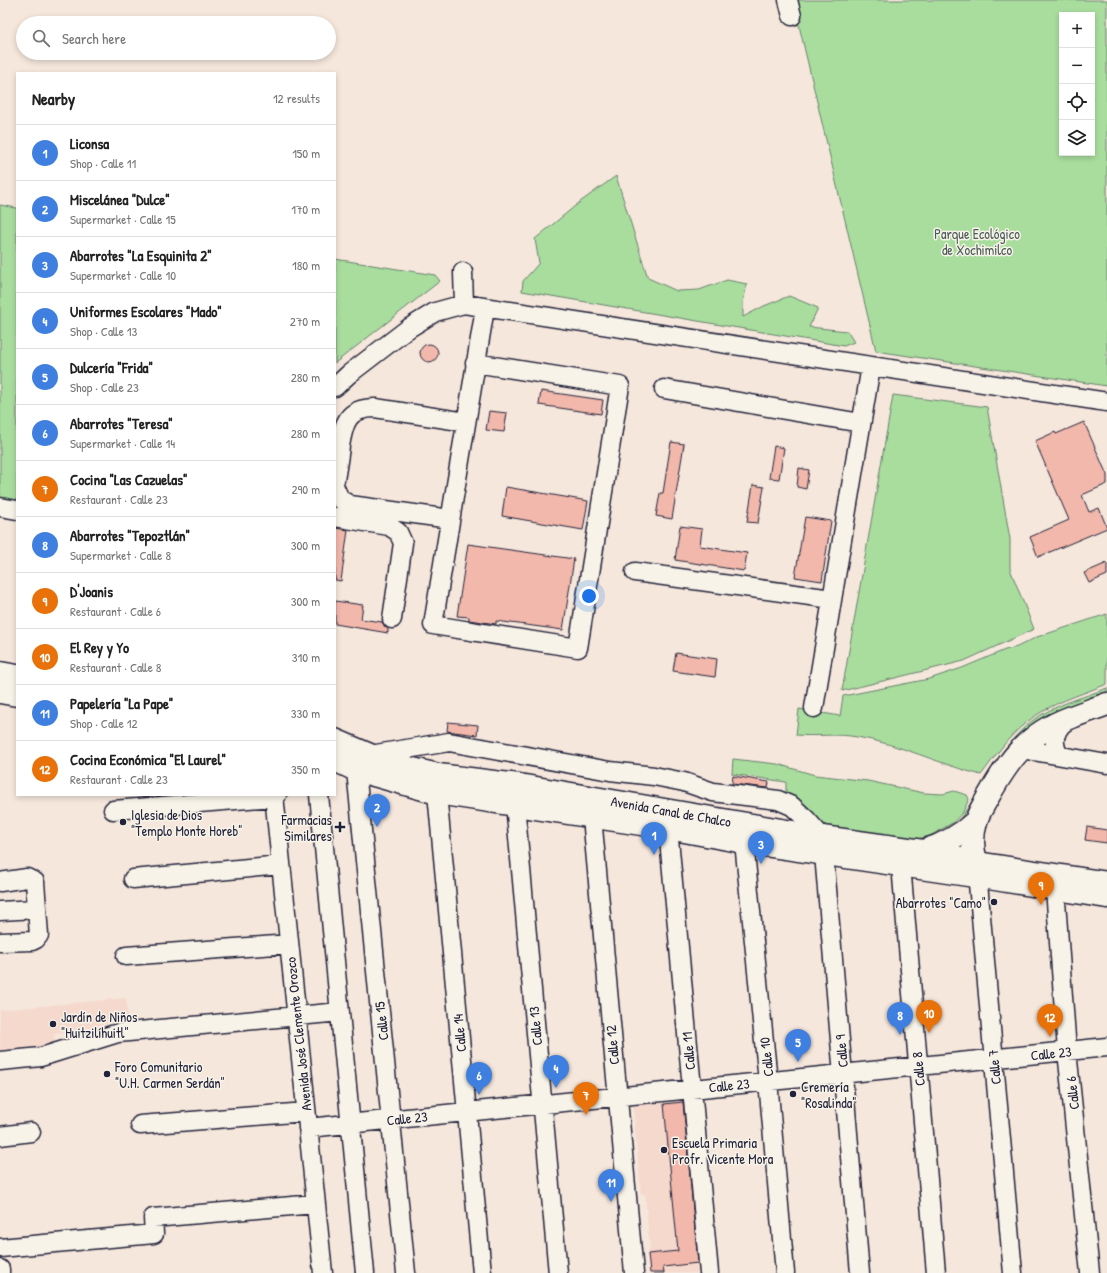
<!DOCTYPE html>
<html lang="en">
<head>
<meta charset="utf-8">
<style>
  :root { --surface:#fff; --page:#f6f6f6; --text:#222; --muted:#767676; --line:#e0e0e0; --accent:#22223b }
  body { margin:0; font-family:"Patrick Hand",sans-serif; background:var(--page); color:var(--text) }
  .controls { position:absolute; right:12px; top:12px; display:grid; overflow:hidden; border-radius:0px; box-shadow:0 2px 6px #0003 }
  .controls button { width:36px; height:36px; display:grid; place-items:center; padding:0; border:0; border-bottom:1px solid var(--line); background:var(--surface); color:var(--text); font:20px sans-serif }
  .you { position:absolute; left:589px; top:596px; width:14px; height:14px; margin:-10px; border:3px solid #fff; border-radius:50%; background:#1a73e8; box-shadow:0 0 0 6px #1a73e833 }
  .badge { display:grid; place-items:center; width:26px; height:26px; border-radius:50%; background:var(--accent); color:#fff; font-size:13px; font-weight:700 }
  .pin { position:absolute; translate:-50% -33px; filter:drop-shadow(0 1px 2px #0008) }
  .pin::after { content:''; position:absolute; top:21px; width:14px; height:12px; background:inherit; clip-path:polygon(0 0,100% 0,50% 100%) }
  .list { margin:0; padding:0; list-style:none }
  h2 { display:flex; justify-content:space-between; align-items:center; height:52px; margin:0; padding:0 16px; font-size:17px }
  h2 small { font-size:13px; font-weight:400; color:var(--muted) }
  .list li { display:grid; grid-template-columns:26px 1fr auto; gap:12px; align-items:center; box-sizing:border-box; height:56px; padding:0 16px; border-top:1px solid var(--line) }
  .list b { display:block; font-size:15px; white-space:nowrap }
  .list p { margin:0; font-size:13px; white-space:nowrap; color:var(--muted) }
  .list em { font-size:13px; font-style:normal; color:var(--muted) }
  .icon { flex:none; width:22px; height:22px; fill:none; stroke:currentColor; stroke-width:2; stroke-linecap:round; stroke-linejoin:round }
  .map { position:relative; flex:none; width:1107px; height:1273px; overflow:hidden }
  .search { position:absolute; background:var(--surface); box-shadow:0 2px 6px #0003; left:16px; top:16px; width:320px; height:44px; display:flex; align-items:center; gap:10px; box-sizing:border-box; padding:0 14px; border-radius:22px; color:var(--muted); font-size:15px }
  .panel { position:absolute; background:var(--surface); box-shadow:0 2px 6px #0003; left:16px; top:72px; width:320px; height:724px; border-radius:0px }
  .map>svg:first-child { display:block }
</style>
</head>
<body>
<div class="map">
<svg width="1107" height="1273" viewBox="0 0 1107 1273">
  <rect width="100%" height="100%" fill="#f6e7dc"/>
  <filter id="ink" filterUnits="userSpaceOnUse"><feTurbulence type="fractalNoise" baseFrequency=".025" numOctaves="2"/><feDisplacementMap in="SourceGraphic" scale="8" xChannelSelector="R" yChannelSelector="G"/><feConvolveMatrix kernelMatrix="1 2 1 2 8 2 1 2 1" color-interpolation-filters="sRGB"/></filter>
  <g filter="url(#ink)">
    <path fill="#f5d9cd" d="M126,998L128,1016L83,1031L54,1034L55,1045L0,1050V1010Z
      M685,1100L702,1273H649L647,1250H650L645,1194L641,1195L633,1106Z"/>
    <path fill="#a9dd9e" stroke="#66806c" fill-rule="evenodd" d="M793,0H1107V386L876,351ZM1062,15H1092V153H1062Z
      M616,176L648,278L677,291L699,290L727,280L747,284L743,302V317L764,306L789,296L818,308L809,327L847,331L854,342L844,346L522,291L523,281L539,263L535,239L580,202Z
      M0,205L17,208V502L0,499Z
      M335,259L435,275L440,281L335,363Z
      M893,395L987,407L1010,539V569L1034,629L964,661L842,691Z
      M1107,614V684C1080,695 1050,703 1027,722C1008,736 995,757 981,775C939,764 900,744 857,737C836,733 817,737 796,735L799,709L840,716L843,696L929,679L962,668L1005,650L1017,647L1037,637Z
      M1107,688V694L1077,704L969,814L952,828C968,811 977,792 989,772C1001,753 1014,735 1032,721C1053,705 1082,698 1107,688Z
      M733,759L777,764L815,775L868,781L924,793L943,794L954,791L967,795L969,799L963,812L954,822L930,836L913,840L892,838L821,825C811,813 801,799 786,793V782L732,774Z"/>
    <path fill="#f2b8ab" stroke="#22223b" d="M420 353a9 9 0 1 1 18 0a9 9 0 1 1-18 0Z
      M541,391L603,400L601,414L539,405Z
      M489,411L507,413L504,432L486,430Z
      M1084,422L1107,475V484L1082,495L1089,512L1099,508L1107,528L1038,557L1030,537L1069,520L1035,441L1055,432L1056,434Z
      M671,442L684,444L672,519L656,516L660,493H663Z
      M774,446L784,448L779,479L769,478Z
      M799,468L809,470L806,489L797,487Z
      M753,485L764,487L758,523L747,522Z
      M506,487L588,501L583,530L502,516Z
      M805,517L831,521L822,581L795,577Z
      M680,526L702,529L700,546L747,553L744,571L675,560Z
      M335,528L348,530L341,581L335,580Z
      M468,544L574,559L563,630L496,621V624L469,620V617L457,616Z
      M1107,563V575L1089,583L1084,573Z
      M335,601L363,605L361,619L382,622L385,627L388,629V633L335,624Z
      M676,653L717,659L715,677L673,671Z
      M448,722L478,725L477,735L447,731Z
      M733,776L769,782L768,788L732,784Z
      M1087,827L1107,830V843L1085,840Z
      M683,1102L698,1263L663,1267L664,1273H650L648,1254L678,1251L664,1104Z"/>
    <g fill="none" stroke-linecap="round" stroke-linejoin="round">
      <defs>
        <path id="minor" d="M788,0L792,16
          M463,272L464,304
          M475,363L620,386L578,648L433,625L485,308
          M335,387L349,374L409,328L435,312L464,304L1107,402
          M664,389L861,423
          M335,480C337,468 339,457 340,446C344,423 347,408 375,408L466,422
          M335,488L340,499L350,505L450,519
          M0,507L17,510
          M335,517L389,526L398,532L403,543L392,619
          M635,572L832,599
          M814,708L871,366
          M1022,749L1107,764
          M370,755L449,742L610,771L654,776L684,782L713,792L778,800L792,806L806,819L822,837
          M1059,755C1051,742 1055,729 1067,720
          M356,770L406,1273
          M437,793L482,1273
          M274,795L323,1273
          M319,795L365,1273
          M515,804L558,1273
          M113,810L274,797L277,795
          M592,817L634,1273
          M668,828L709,1273
          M744,842L768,1081L785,1273
          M824,854L860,1273
          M901,865L936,1273
          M133,879L281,865
          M0,882L27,878L35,882L39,935L36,939L32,941L0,942
          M1055,888L1067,1051L1090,1273
          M0,911L36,909
          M126,956L289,944
          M0,1061L41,1057L118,1033L340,1012
          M140,1125L306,1112
          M308,1128L1107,1047
          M0,1136L31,1132
          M0,1248L154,1234L153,1218L315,1204
          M0,1269V1273
          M1013,1273L976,861L1107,881"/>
        <path id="major" d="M0,673L17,676
          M0,692L17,695
          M335,740L370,755L404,767L438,775L519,785L822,837L923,851L976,861C972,848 972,835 976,822C978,813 984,805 988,797C1001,774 1015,751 1037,735C1057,720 1084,713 1107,704
          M335,760L356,770L437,793L668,828L744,842L995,879L1107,897
          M923,851C943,845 960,836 976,821"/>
      </defs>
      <use href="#minor" stroke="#22223b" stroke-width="21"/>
      <use href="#major" stroke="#22223b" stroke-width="25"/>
      <use href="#minor" stroke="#f7f3e8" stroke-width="18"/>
      <use href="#major" stroke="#f7f3e8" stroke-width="22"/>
    </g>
  </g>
  <g fill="#22223b" stroke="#f7f3e8" stroke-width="1.5">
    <circle cx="123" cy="822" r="4"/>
    <path d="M338 821h4v4h4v4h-4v4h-4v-4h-4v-4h4z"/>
    <circle cx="994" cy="902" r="4"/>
    <circle cx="53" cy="1024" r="4"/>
    <circle cx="107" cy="1074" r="4"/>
    <circle cx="793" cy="1094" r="4"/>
    <circle cx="664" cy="1150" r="4"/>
  </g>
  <g text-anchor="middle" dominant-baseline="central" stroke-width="3" stroke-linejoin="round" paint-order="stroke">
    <g font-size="14" fill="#4a5a59" stroke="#f7f3e8">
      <text x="977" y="233">Parque Ecológico<tspan x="977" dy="16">de Xochimilco</tspan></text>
    </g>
    <g font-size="14" fill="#22223b" stroke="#f7f3e8">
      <text transform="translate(671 811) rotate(10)">Avenida Canal de Chalco</text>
      <text transform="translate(381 1021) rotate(-96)">Calle 15</text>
      <text transform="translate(535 1026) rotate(-95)">Calle 13</text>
      <text transform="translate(459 1033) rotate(-95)">Calle 14</text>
      <text transform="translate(298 1034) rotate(-96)">Avenida José Clemente Orozco</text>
      <text transform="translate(612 1045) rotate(-95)">Calle 12</text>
      <text transform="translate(688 1051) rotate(-95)">Calle 11</text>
      <text transform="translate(841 1051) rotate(-95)">Calle 9</text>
      <text transform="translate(1051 1053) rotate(-6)">Calle 23</text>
      <text transform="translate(766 1057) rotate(-96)">Calle 10</text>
      <text transform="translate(994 1067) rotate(-95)">Calle 7</text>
      <text transform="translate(918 1069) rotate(-95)">Calle 8</text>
      <text transform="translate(729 1085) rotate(-6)">Calle 23</text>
      <text transform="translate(1072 1093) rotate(-96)">Calle 6</text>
      <text transform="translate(407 1118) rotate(-6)">Calle 23</text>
    </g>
    <g font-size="14" fill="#22223b" stroke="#f7f3e8" text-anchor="start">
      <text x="131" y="814">Iglesia de Dios<tspan x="131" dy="16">"Templo Monte Horeb"</tspan></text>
      <text x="332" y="819" text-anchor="end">Farmacias<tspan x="332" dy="16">Similares</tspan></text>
      <text x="986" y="902" text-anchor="end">Abarrotes "Camo"</text>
      <text x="61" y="1016">Jardín de Niños<tspan x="61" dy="16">"Huitzilíhuitl"</tspan></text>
      <text x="115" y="1066">Foro Comunitario<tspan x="115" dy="16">"U.H. Carmen Serdán"</tspan></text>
      <text x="801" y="1086">Cremería<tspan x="801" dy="16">"Rosalinda"</tspan></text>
      <text x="672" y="1142">Escuela Primaria<tspan x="672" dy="16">Profr. Vicente Mora</tspan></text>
    </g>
  </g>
</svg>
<div class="controls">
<button>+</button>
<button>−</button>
<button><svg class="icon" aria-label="locate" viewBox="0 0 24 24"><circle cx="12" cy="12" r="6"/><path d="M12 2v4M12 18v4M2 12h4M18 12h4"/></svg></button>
<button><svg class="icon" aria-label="layers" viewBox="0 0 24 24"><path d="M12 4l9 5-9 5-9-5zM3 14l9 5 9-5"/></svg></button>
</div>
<div class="you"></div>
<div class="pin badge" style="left:654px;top:855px;background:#3f7fe0">1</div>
<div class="pin badge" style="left:377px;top:827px;background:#3f7fe0">2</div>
<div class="pin badge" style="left:761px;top:864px;background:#3f7fe0">3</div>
<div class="pin badge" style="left:556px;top:1088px;background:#3f7fe0">4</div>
<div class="pin badge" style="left:798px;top:1062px;background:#3f7fe0">5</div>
<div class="pin badge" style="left:479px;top:1095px;background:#3f7fe0">6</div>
<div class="pin badge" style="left:586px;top:1115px;background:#e8710a">7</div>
<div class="pin badge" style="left:900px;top:1035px;background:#3f7fe0">8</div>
<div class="pin badge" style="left:1041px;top:905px;background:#e8710a">9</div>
<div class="pin badge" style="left:929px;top:1033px;background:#e8710a">10</div>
<div class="pin badge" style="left:611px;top:1202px;background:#3f7fe0">11</div>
<div class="pin badge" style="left:1050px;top:1037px;background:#e8710a">12</div>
<div class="search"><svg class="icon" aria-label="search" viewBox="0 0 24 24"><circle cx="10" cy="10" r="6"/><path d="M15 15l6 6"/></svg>Search here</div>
<section class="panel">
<h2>Nearby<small>12 results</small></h2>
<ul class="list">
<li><span class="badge" style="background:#3f7fe0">1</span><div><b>Liconsa</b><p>Shop · Calle 11</p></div><em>150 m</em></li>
<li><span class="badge" style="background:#3f7fe0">2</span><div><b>Miscelánea &quot;Dulce&quot;</b><p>Supermarket · Calle 15</p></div><em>170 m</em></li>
<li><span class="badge" style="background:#3f7fe0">3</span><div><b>Abarrotes &quot;La Esquinita 2&quot;</b><p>Supermarket · Calle 10</p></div><em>180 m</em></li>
<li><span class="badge" style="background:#3f7fe0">4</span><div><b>Uniformes Escolares &quot;Mado&quot;</b><p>Shop · Calle 13</p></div><em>270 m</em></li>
<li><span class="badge" style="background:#3f7fe0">5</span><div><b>Dulcería &quot;Frida&quot;</b><p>Shop · Calle 23</p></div><em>280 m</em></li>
<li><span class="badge" style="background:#3f7fe0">6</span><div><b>Abarrotes &quot;Teresa&quot;</b><p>Supermarket · Calle 14</p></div><em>280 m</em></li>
<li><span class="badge" style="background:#e8710a">7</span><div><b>Cocina &quot;Las Cazuelas&quot;</b><p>Restaurant · Calle 23</p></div><em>290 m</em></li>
<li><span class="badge" style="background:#3f7fe0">8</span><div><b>Abarrotes &quot;Tepoztlán&quot;</b><p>Supermarket · Calle 8</p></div><em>300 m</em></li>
<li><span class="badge" style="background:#e8710a">9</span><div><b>D'Joanis</b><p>Restaurant · Calle 6</p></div><em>300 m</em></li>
<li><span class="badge" style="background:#e8710a">10</span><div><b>El Rey y Yo</b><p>Restaurant · Calle 8</p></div><em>310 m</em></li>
<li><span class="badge" style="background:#3f7fe0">11</span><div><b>Papelería &quot;La Pape&quot;</b><p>Shop · Calle 12</p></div><em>330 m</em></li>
<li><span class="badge" style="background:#e8710a">12</span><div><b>Cocina Económica &quot;El Laurel&quot;</b><p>Restaurant · Calle 23</p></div><em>350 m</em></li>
</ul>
</section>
</div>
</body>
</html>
